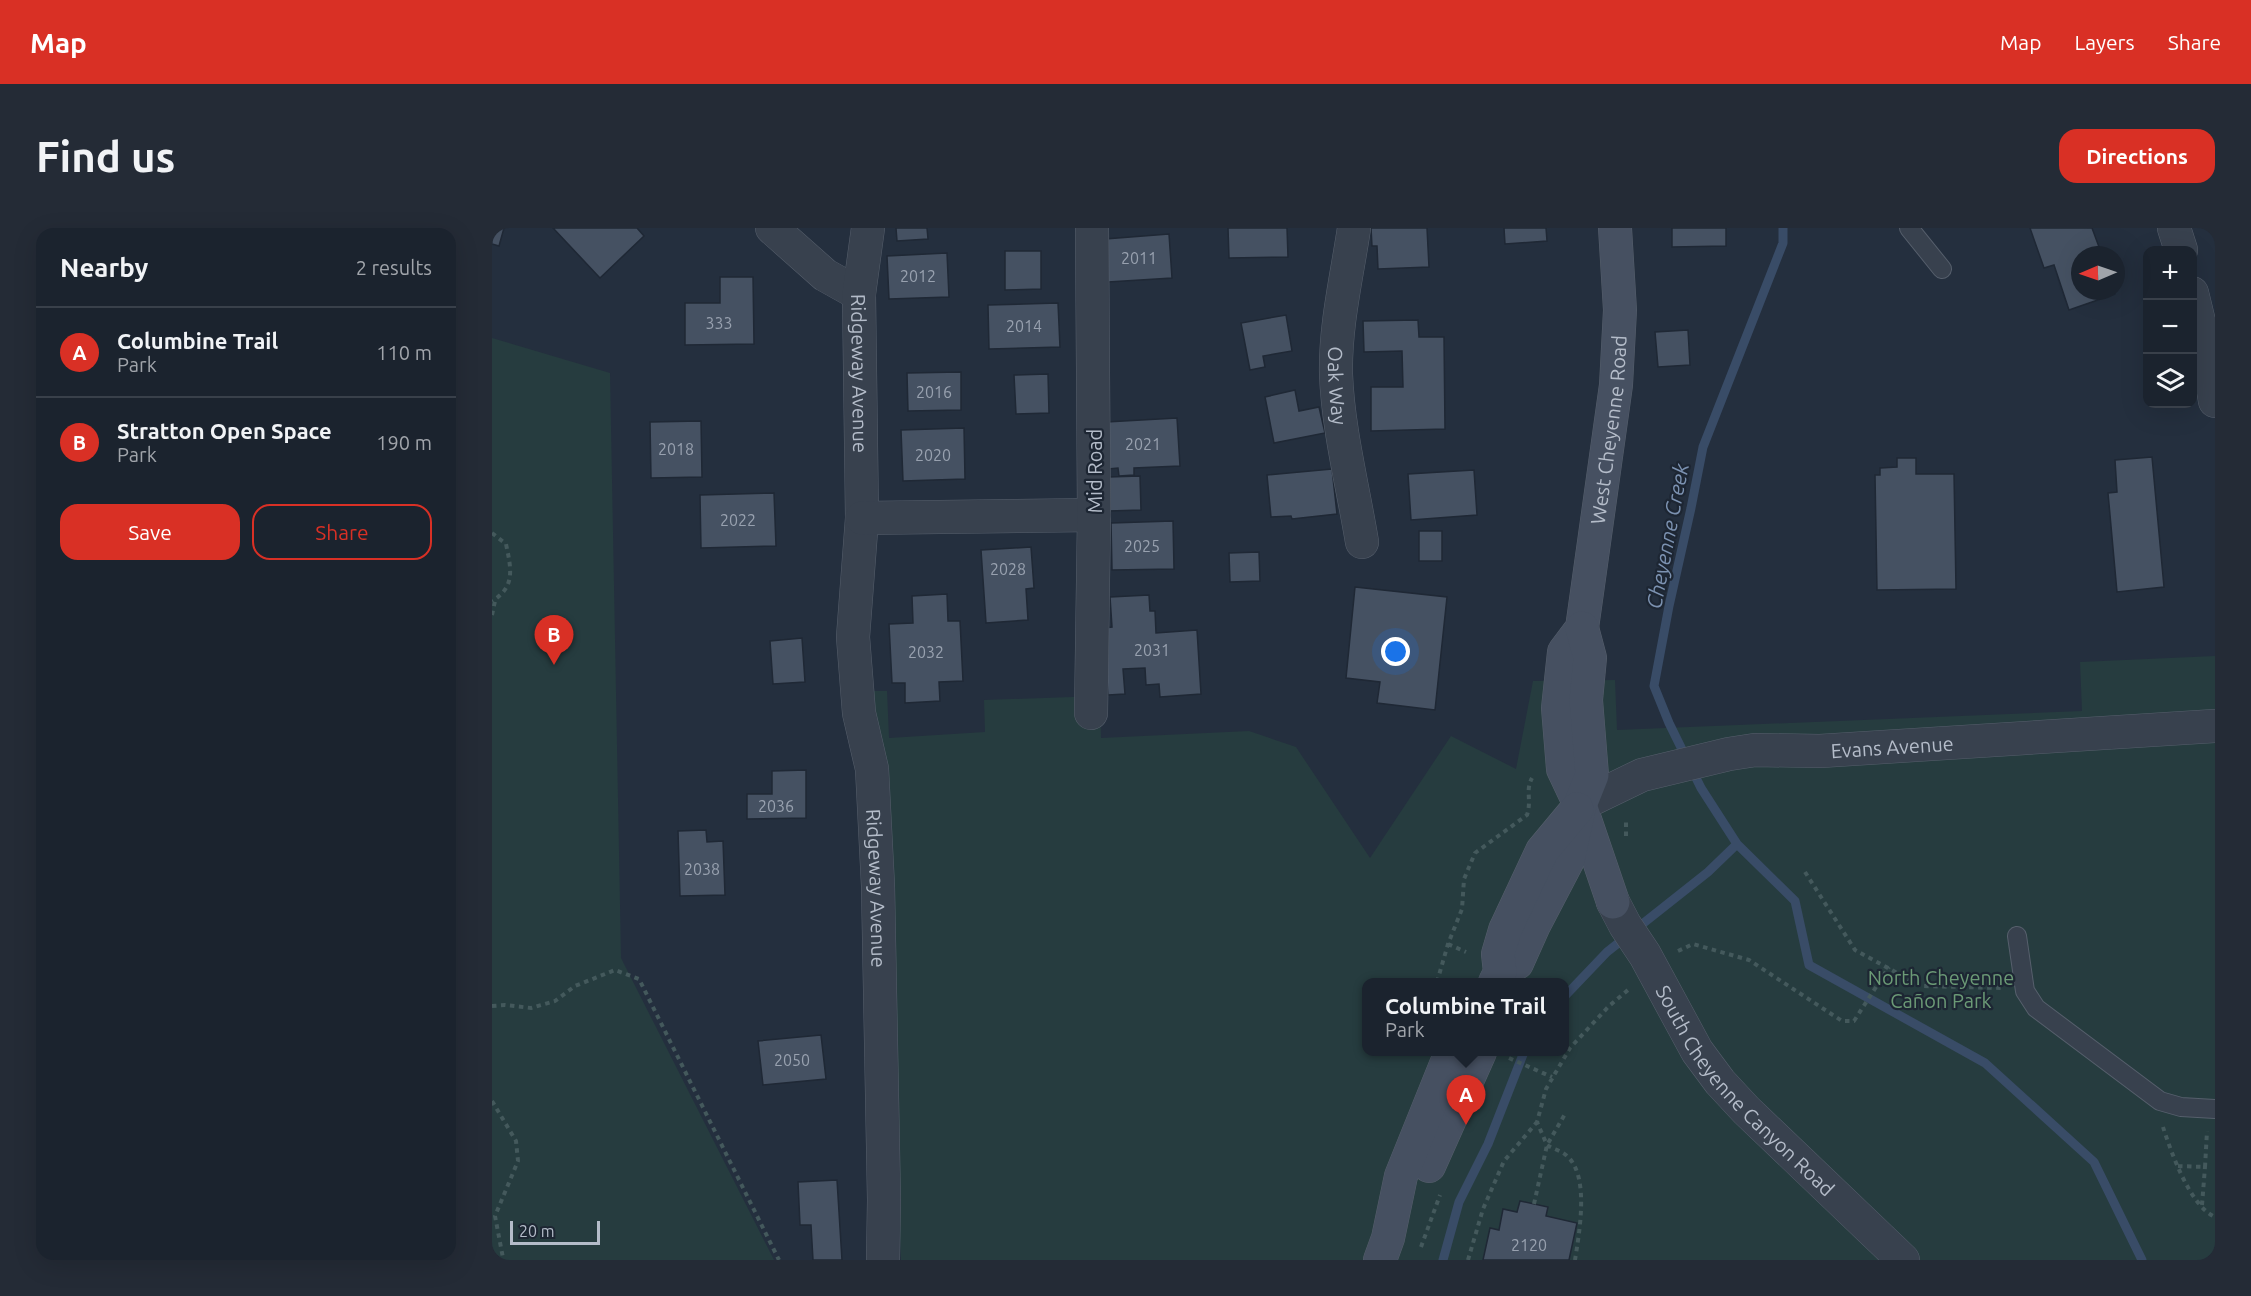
<!DOCTYPE html>
<html lang="en">
<head>
<meta charset="utf-8">
<style>
  :root { --surface:#1b232e; --page:#242b36; --text:#f1f3f6; --muted:#a0a4aa; --line:#39404a; --accent:#d93025 }
  body { margin:0; font-family:Ubuntu,sans-serif; background:var(--page); color:var(--text) }
  .controls { position:absolute; right:18px; top:18px; display:grid; overflow:hidden; border-radius:12px; box-shadow:0 6px 24px #0002 }
  .controls button { width:54px; height:54px; display:grid; place-items:center; padding:0; border:0; border-bottom:2px solid var(--line); background:var(--surface); color:var(--text); font:30px sans-serif }
  .compass { position:absolute; left:1579px; top:18px; width:54px; height:54px; border-radius:50%; background:var(--surface); box-shadow:0 6px 24px #0002; rotate:268deg }
  .scale { position:absolute; left:18px; bottom:15px; width:90px; box-sizing:border-box; padding-left:6px; border:3px solid #b4bcc9; border-top:0; font-size:16px; line-height:21px; white-space:nowrap; color:#b4bcc9; -webkit-text-stroke:4px #1d2633; paint-order:stroke }
  .you { position:absolute; left:904px; top:424px; width:21px; height:21px; margin:-15px; border:4px solid #fff; border-radius:50%; background:#1a73e8; box-shadow:0 0 0 9px #1a73e833 }
  .badge { display:grid; place-items:center; width:39px; height:39px; border-radius:50%; background:var(--accent); color:#fff; font-size:20px; font-weight:700 }
  .pin { position:absolute; translate:-50% -50px; filter:drop-shadow(0 2px 3px #0008) }
  .pin::after { content:''; position:absolute; top:32px; width:21px; height:18px; background:inherit; clip-path:polygon(0 0,100% 0,50% 100%) }
  .popup { position:absolute; left:870px; top:750px; width:207px; height:78px; box-sizing:border-box; display:grid; place-content:center; border-radius:12px; background:var(--surface); filter:drop-shadow(0 2px 4px #0005); font-size:20px; white-space:nowrap; color:var(--muted) }
  .popup b { font-size:22px; color:var(--text) }
  .popup::after { content:''; position:absolute; left:50%; top:100%; margin-left:-12px; border:12px solid transparent; border-top-color:var(--surface) }
  .list { margin:0; padding:0; list-style:none }
  h2 { display:flex; justify-content:space-between; align-items:center; height:78px; margin:0; padding:0 24px; font-size:26px }
  h2 small { font-size:20px; font-weight:400; color:var(--muted) }
  .list li { display:grid; grid-template-columns:39px 1fr auto; gap:18px; align-items:center; box-sizing:border-box; height:90px; padding:0 24px; border-top:2px solid var(--line) }
  .list b { display:block; font-size:22px; white-space:nowrap }
  .list p { margin:0; font-size:20px; white-space:nowrap; color:var(--muted) }
  .list em { font-size:20px; font-style:normal; color:var(--muted) }
  .actions { display:flex; gap:12px; padding:18px 24px }
  .actions a { flex:1; padding:14px 0; border:2px solid var(--accent); border-radius:18px; text-align:center; font-size:21px; color:var(--accent) }
  .actions .main { background:var(--accent); color:#fff }
  .icon { flex:none; width:33px; height:33px; fill:none; stroke:currentColor; stroke-width:2; stroke-linecap:round; stroke-linejoin:round }
  .map { position:relative; flex:none; width:1723px; height:1032px; overflow:hidden; border-radius:18px }
  header { display:flex; align-items:center; gap:36px; box-sizing:border-box; height:84px; padding:0 30px; background:var(--accent); color:#fff }
  header strong { font-size:28px }
  nav { display:flex; gap:33px; margin-inline-start:auto; font-size:21px }
  .intro { display:flex; align-items:center; justify-content:space-between; box-sizing:border-box; height:144px; padding:0 36px }
  h1 { margin:0; font-size:42px }
  .button { padding:15px 27px; border-radius:18px; background:var(--accent); color:#fff; font-size:21px; font-weight:700 }
  main { display:flex; gap:36px; padding:0 36px }
  aside { flex:1; background:var(--surface); border-radius:18px; box-shadow:0 6px 24px #0002 }
  .map>svg:first-child { display:block }
</style>
</head>
<body>
<header>
<strong>Map</strong>
<nav><a>Map</a><a>Layers</a><a>Share</a></nav>
</header>
<div class="intro"><h1>Find us</h1><a class="button">Directions</a></div>
<main>
<aside>
<h2>Nearby<small>2 results</small></h2>
<ul class="list">
<li><span class="badge">A</span><div><b>Columbine Trail</b><p>Park</p></div><em>110 m</em></li>
<li><span class="badge">B</span><div><b>Stratton Open Space</b><p>Park</p></div><em>190 m</em></li>
</ul>
<div class="actions"><a class="main">Save</a><a>Share</a></div>
</aside>
<div class="map">
<svg width="1723" height="1032" viewBox="0 0 1723 1032">
  <rect width="100%" height="100%" fill="#242f3e"/>
  <path fill="#263c3f" fill-rule="evenodd" d="M0,110L118,145L129,730L282,1032H0Z
    M1723,428V1032H409L387,519L381,463H395L397,510L493,504L492,472L608,468L609,510L757,503L804,519L878,630L959,508L1024,541L1041,453L1123,452L1125,502L1590,483L1588,434ZM875,754H1073V824H875Z"/>
  <g fill="none" stroke-linecap="round" stroke-linejoin="round">
    <path stroke="#394c67" stroke-width="9" d="M1291,0V15L1211,219L1199,280L1177,378L1162,458L1177,495L1209,560L1245,616L1303,673L1317,737L1493,835L1602,934L1650,1032
      M1073,768L1115,724L1216,644L1245,616
      M951,1032L967,974L996,916L1032,824"/>
  </g>
  <path fill="#455162" stroke="#1f2835" stroke-width="1.5" d="M0,0H12L7,18L0,16Z
    M61,0H145L152,8L108,50Z
    M404,0H435L436,11L405,13Z
    M736,0H795L796,29L737,30Z
    M879,0H935L937,39L886,41L885,18H880Z
    M1012,0H1054L1055,13L1013,16Z
    M1180,0H1234V18L1180,19Z
    M1538,0H1600L1610,27H1588V63H1622L1623,66L1577,82L1562,37L1552,40Z
    M677,6L680,50L616,54L613,11Z
    M513,23H549V61L513,62Z
    M455,25L457,69L397,71L395,28Z
    M228,49H261L262,116L193,117V75H228Z
    M566,75L568,119L497,121L496,77Z
    M794,87L800,123L771,128L773,139L758,142L749,95Z
    M926,92L927,109H952L953,201L879,203V159H911L910,123L872,124L871,93Z
    M1196,102L1198,137L1166,139L1163,104Z
    M469,144V182L416,183L415,145Z
    M556,146L557,185L524,186L522,147Z
    M803,162L807,183L827,179L833,205L782,215L773,169Z
    M685,190L688,238L642,240V247L627,248L626,240L616,241L614,194Z
    M209,193L210,249L159,250L158,194Z
    M472,200L473,251L411,253L409,202Z
    M1660,229L1672,359L1625,364L1616,265L1625,264L1623,232Z
    M1405,230H1424V246H1462L1464,361L1385,362L1383,247H1388V240L1405,239Z
    M840,241L845,286L800,291L799,288L779,289L775,247Z
    M982,242L985,287L919,292L916,246Z
    M648,248L649,282L617,283L616,249Z
    M282,265L284,318L209,320L208,267Z
    M681,293L682,341L620,342L619,295Z
    M927,303H950V333H927Z
    M539,319L542,360L534,361L536,392L494,395L489,322Z
    M767,324L768,353L738,354L737,325Z
    M863,359L955,369L943,482L885,475L888,454L854,450Z
    M455,366L456,393H468L471,453L447,454L448,473L413,475V455H400L397,396L421,395L420,368Z
    M657,367L658,383H663L664,405L705,402L709,466L668,469L667,456L654,457L653,440L631,441L633,466L616,467L612,400L620,399L618,369Z
    M310,410L313,454L281,456L278,413Z
    M314,542V590L255,591V566H280V543Z
    M214,602L215,614L231,613L233,667L188,668L186,603Z
    M329,807L334,851L271,857L266,813Z
    M345,952L350,1032H321L319,997H308L306,954Z
    M1028,973L1056,979L1054,988L1085,995L1077,1032H991L998,1000L1007,1002L1011,981L1025,984Z"/>
  <g fill="none" stroke-linecap="round" stroke-linejoin="round">
    <defs>
      <path id="lane" d="M1417,0L1450,41
        M1525,708L1533,763L1544,780L1668,873L1689,879L1723,881"/>
      <g id="street">
        <path d="M280,0L333,47L367,66"/>
        <path id="s1" d="M376,0L367,66L370,290L361,409L367,485L380,541L386,658L392,972L391,1032"/>
        <path id="s2" d="M862,0C855,48 843,97 844,146C846,201 861,259 870,314"/>
        <path d="M1682,0L1689,22"/>
        <path d="M1700,65L1716,131L1723,173"/>
        <path d="M370,290L602,287"/>
        <path d="M599,485L602,287L600,0"/>
        <path id="s3" d="M1088,577L1150,547L1237,526L1263,522L1328,523L1723,498"/>
        <path id="s4" d="M1121,674L1133,697L1153,727L1205,823L1228,854L1254,882L1411,1032"/>
      </g>
      <g id="secondary">
        <path id="s5" d="M1121,674L1088,577L1071,541L1066,480L1072,424L1090,400L1124,157L1128,82L1123,0"/>
        <path d="M1008,744L1025,735L1042,697L1076,632L1088,577L1100,547L1094,472L1098,430L1090,400"/>
        <path d="M1003,754L1008,744L1006,726L1013,702L1050,623L1085,581"/>
        <path d="M937,938L988,824"/>
        <path d="M888,1032L896,1010L909,948L959,824"/>
      </g>
    </defs>
    <use href="#lane" stroke="#565f6c" stroke-width="20"/>
    <use href="#street" stroke="#565f6c" stroke-width="34"/>
    <use href="#secondary" stroke="#565f6c" stroke-width="34"/>
    <path stroke="#44595c" stroke-width="4" stroke-dasharray="4.5 4.5" stroke-linecap="butt" d="M0,305L14,316C19,340 24,359 0,373
      M0,387L3,373
      M1134,608V594
      M1313,644L1363,722L1429,758L1510,760
      M956,716L974,724
      M1186,723L1201,716L1257,732L1350,793H1362L1397,739
      M945,754L956,716L970,681L972,651L983,625L1035,587C1040,572 1033,563 1040,550
      M0,778L13,777L39,780L63,773L83,758L123,742L147,751L287,1032
      M1017,830L1060,849
      M0,873L24,913L26,933L3,988L11,1030
      M1671,899C1679,924 1698,978 1723,989
      M1686,938L1713,939L1715,903
      M1042,976L1055,917L1073,886
      M1710,977L1713,939
      M929,1019L948,967
      M976,1032L991,981L1012,933L1045,894
      M1083,1032C1087,1006 1098,948 1075,928C1070,923 1061,921 1055,917L1045,894L1054,861L1078,820L1117,778L1136,762"/>
    <use href="#lane" stroke="#38414e" stroke-width="18"/>
    <use href="#street" stroke="#38414e" stroke-width="33"/>
    <use href="#secondary" stroke="#465061" stroke-width="33"/>
  </g>
  <g text-anchor="middle" dominant-baseline="central" stroke-width="4.5" stroke-linejoin="round" paint-order="stroke">
    <g font-size="16" fill="#98a1af">
      <text x="647" y="30">2011</text>
      <text x="426" y="48">2012</text>
      <text x="227" y="95">333</text>
      <text x="532" y="98">2014</text>
      <text x="442" y="164">2016</text>
      <text x="651" y="216">2021</text>
      <text x="184" y="221">2018</text>
      <text x="441" y="227">2020</text>
      <text x="246" y="292">2022</text>
      <text x="650" y="318">2025</text>
      <text x="516" y="341">2028</text>
      <text x="660" y="422">2031</text>
      <text x="434" y="424">2032</text>
      <text x="284" y="578">2036</text>
      <text x="210" y="641">2038</text>
      <text x="300" y="832">2050</text>
      <text x="1037" y="1017">2120</text>
    </g>
    <g font-size="20" fill="#b4bcc9" stroke="#1d2633">
      <text stroke="none"><textPath href="#s1" startOffset="146">Ridgeway Avenue</textPath></text>
      <text stroke="none"><textPath href="#s2" startOffset="159">Oak Way</textPath></text>
      <text stroke="none"><textPath href="#s5" startOffset="490">West Cheyenne Road</textPath></text>
      <text transform="translate(602 243) rotate(-90)">Mid Road</text>
      <text stroke="none"><textPath href="#s3" startOffset="322">Evans Avenue</textPath></text>
      <text stroke="none"><textPath href="#s1" startOffset="663">Ridgeway Avenue</textPath></text>
      <text stroke="none"><textPath href="#s4" startOffset="232">South Cheyenne Canyon Road</textPath></text>
    </g>
    <g font-size="20" fill="#6b9a76" stroke="#1d2633">
      <text x="1449" y="749">North Cheyenne<tspan x="1449" dy="23">Cañon Park</tspan></text>
    </g>
    <g font-size="21" font-style="italic" fill="#7c92b1" stroke="#1d2633">
      <text transform="translate(1175 308) rotate(-79)">Cheyenne Creek</text>
    </g>
  </g>
</svg>
<div class="controls">
<button>+</button>
<button>−</button>
<button><svg class="icon" aria-label="layers" viewBox="0 0 24 24"><path d="M12 4l9 5-9 5-9-5zM3 14l9 5 9-5"/></svg></button>
</div>
<svg class="compass" viewBox="-18 -18 36 36"><path d="M0-13l5 13h-10z" fill="#e53935"/><path d="M0 13l5-13h-10z" fill="#a0a4aa"/></svg>
<div class="scale">20 m</div>
<div class="you"></div>
<div class="pin badge" style="left:974px;top:897px">A</div>
<div class="popup"><b>Columbine Trail</b>Park</div>
<div class="pin badge" style="left:62px;top:437px">B</div>
</div>
</main>
</body>
</html>
